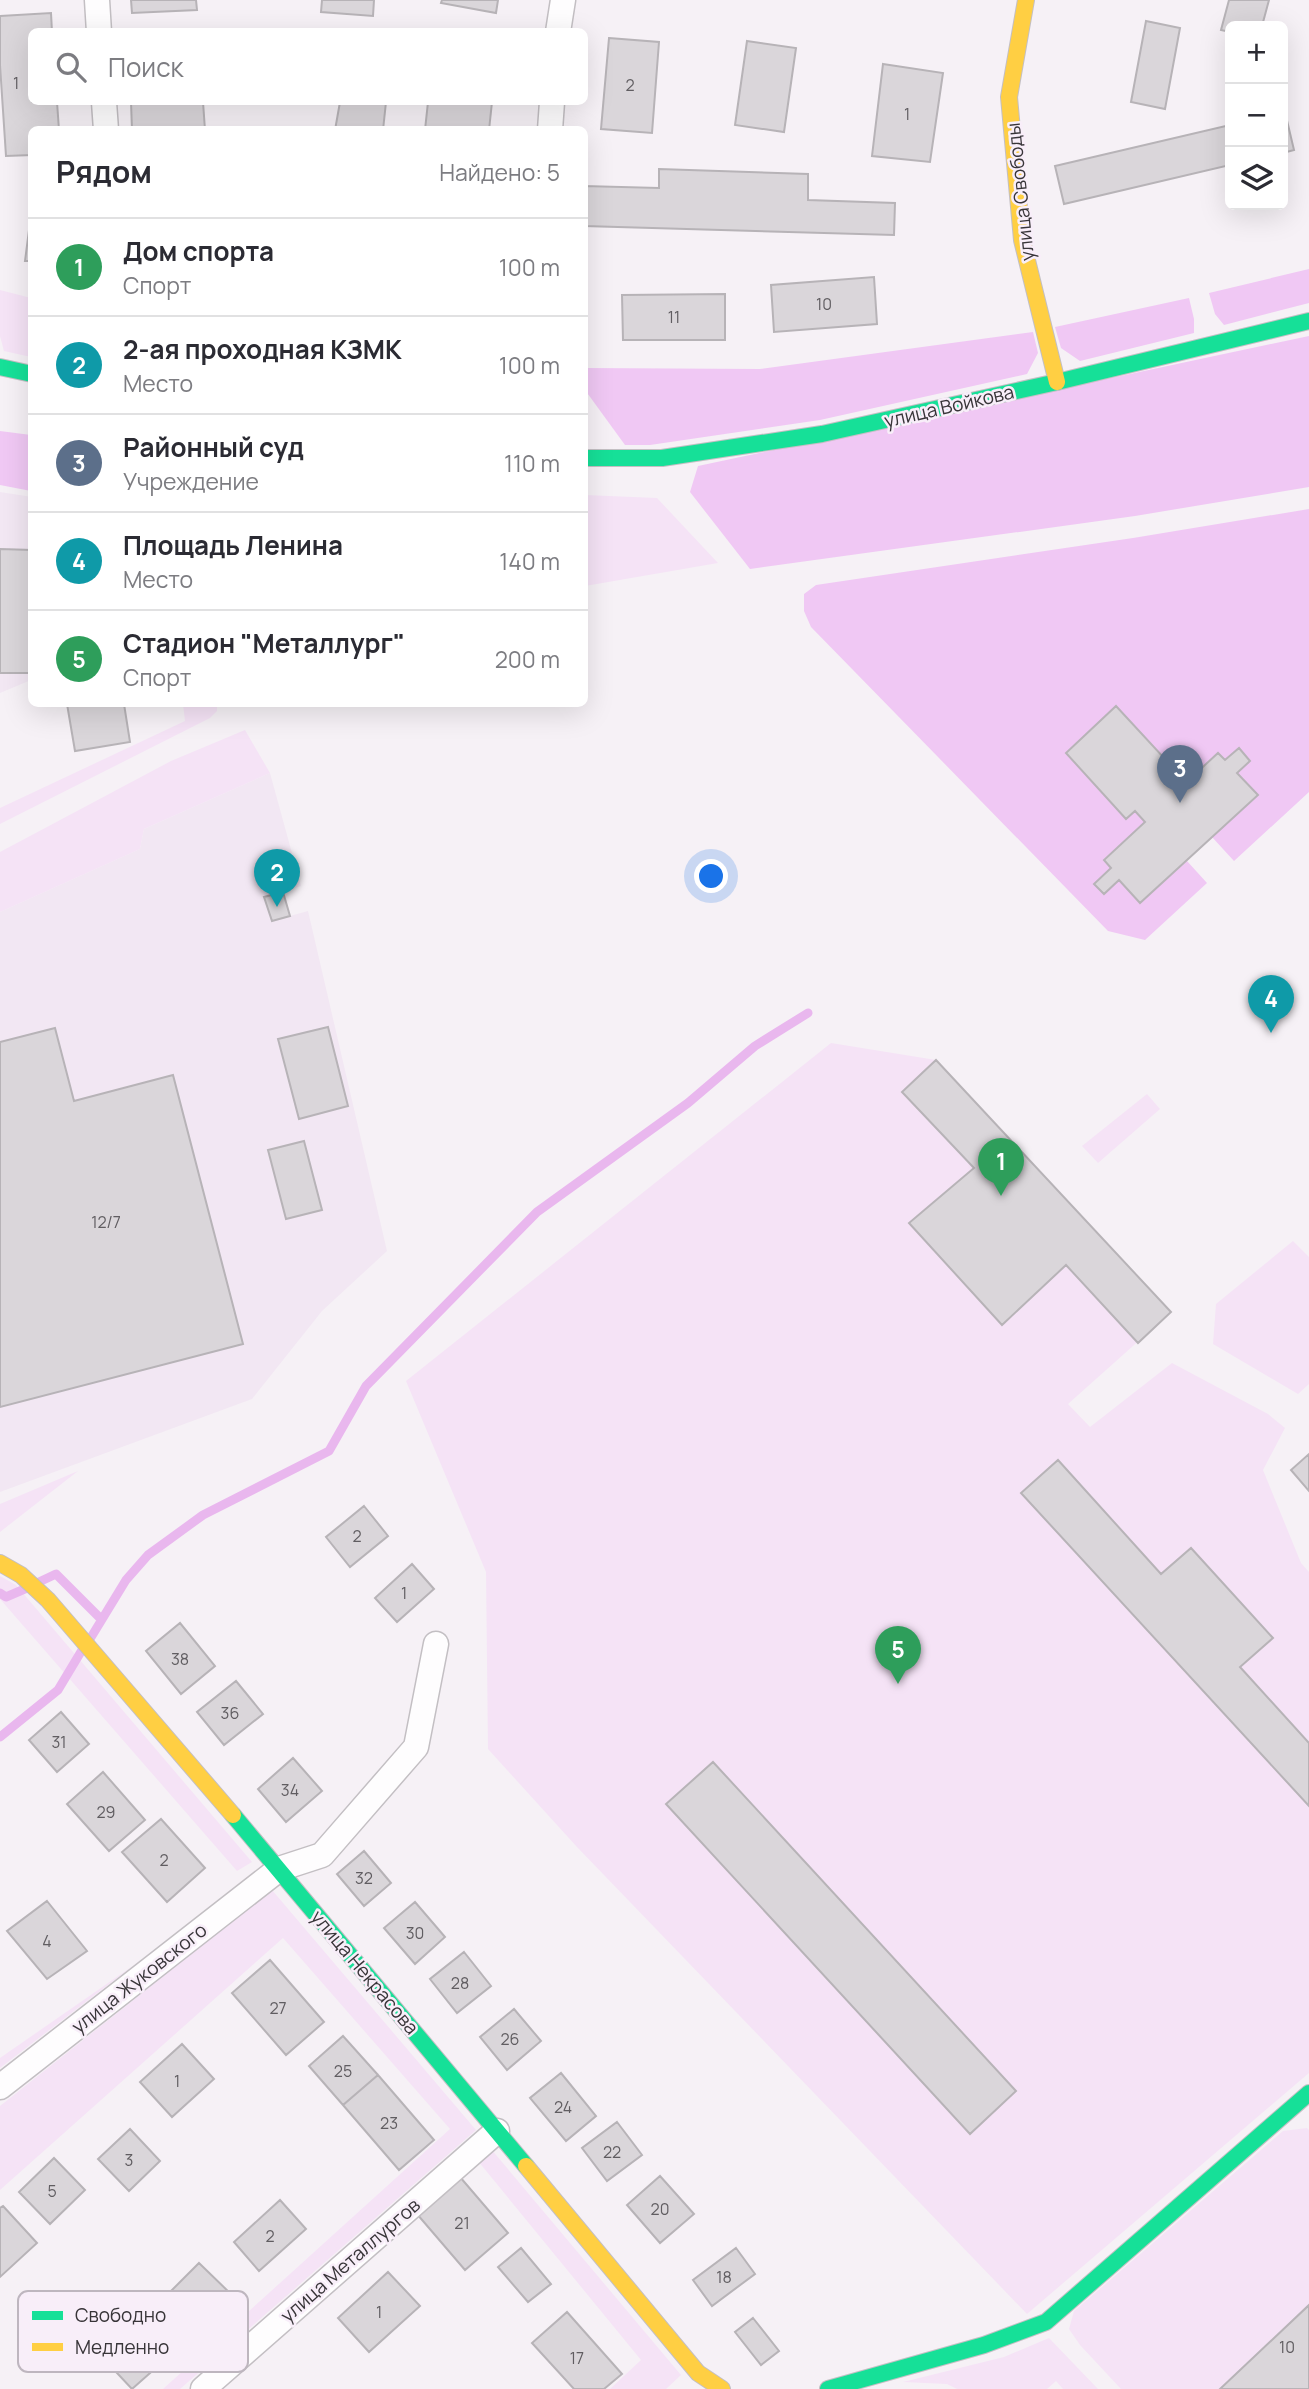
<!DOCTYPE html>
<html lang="ru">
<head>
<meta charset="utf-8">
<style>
  :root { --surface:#fff; --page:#f7f7f7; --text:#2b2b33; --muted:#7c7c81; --line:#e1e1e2; --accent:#7a777b }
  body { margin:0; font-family:Manrope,sans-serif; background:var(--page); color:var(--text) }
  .controls { position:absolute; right:21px; top:21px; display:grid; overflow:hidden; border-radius:10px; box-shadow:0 7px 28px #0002 }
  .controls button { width:63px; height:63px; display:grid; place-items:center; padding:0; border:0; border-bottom:2px solid var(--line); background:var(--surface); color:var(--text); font:35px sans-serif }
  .you { position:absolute; left:712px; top:877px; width:24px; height:24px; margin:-18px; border:5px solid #fff; border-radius:50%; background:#1a73e8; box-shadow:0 0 0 10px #1a73e833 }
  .badge { display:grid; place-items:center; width:46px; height:46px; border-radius:50%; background:var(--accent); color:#fff; font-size:23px; font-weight:700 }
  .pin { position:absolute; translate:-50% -58px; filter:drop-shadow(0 2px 4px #0008) }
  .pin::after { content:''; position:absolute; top:37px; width:24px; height:21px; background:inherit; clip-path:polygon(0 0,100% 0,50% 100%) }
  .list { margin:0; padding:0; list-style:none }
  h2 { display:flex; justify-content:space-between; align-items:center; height:91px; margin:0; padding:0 28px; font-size:30px }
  h2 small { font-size:23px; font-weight:400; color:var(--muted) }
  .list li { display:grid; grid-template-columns:46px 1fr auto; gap:21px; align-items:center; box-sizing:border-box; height:98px; padding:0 28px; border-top:2px solid var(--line) }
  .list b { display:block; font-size:26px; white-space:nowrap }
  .list p { margin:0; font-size:23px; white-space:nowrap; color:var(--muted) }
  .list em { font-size:23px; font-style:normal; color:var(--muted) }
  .icon { flex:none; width:38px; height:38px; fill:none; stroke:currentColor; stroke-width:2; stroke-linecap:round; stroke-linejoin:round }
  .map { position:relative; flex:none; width:1309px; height:2389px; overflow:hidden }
  .search { position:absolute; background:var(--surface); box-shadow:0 7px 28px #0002; left:28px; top:28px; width:560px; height:77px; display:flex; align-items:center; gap:18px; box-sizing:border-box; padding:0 24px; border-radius:10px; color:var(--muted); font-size:26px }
  .panel { position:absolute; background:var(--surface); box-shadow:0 7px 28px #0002; left:28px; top:126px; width:560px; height:581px; border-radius:10px }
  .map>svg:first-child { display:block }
</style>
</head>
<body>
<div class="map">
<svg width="1309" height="2389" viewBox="0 0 1309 2389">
  <rect width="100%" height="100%" fill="#f6f1f6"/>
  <path fill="#f2e7f3" d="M0,492L32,497L31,680L0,693Z
    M270,773L301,886L283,892L290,916L308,911L387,1251L322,1311L252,1399L0,1492V912L140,849L144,829Z"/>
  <path fill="#f5e3f6" d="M0,290L31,298V357L4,351L0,336Z
    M585,495L657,498L718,563L585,586Z
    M183,704H217V711L210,718L0,824V808L185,721Z
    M245,730L270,773L144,829L140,849L0,912V852L171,761Z
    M831,1043L936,1060L1171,1312L1068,1404L1090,1427L1172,1363L1268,1414L1285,1428L1263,1470L1301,1563L1309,1572V2073L1027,2314L577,1847L488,1749L486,1572L406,1381Z
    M1147,1094L1160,1109L1098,1163L1082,1146Z
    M1293,1241L1309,1257V1384L1298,1394L1213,1344L1216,1304Z
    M78,1471L0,1532V1504Z
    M0,1576L16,1585L252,1862L237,1871L0,1599Z
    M272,1890L476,2130L180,2389H163L450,2129L283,1938L0,2190V2106Z
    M134,1965L0,2068V2058Z
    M1307,2128L1309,2130V2389H1121L1080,2345L1069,2329L1074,2311L1283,2131Z
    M491,2149L681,2375L666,2389H610L641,2360L478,2161Z
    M1049,2338L1098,2389H1063L1056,2381L1047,2389H957L947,2384L903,2382L1004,2357Z"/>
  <path fill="#f0c8f4" d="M1309,269V303L1224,325L1215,314L1209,293Z
    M1189,298L1194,319V333L1080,361L1061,348L1055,327Z
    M1033,332L1038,353L1027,374L820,420L650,445H625L585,390L584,368L760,369Z
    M1309,336V487L1135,516L750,569L690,492L698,466Z
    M0,431L31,435V491L0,485Z
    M1309,509V792L1234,861L1212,837L1257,795L1237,773L1250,760L1239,748L1225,760L1180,788L1171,778L1177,771L1116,707L1066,753L1126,819L1135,811L1145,822L1104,859L1111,868L1094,884L1104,894L1119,880L1140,903L1187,861L1207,883L1145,940L1108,931L811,627L804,611V594L816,585L1133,538Z"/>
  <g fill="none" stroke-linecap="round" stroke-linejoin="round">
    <path stroke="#e9b7ee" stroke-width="9" d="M39,1582L56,1574L101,1619
      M0,1593L6,1597L27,1588
      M90,1639L126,1580L148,1555L203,1515L329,1451L366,1386L537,1212L688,1103L755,1046L808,1013
      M0,1737L58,1690L82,1650"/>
  </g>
  <path fill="#dad6da" stroke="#b7b3b7" stroke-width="2" d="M131,0H196L197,10L132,13Z
    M322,0H374L373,16L321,12Z
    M442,0H498L496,13L441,3Z
    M1229,0H1269L1262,26H1230V32L1221,30Z
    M51,13L52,32H32V102H57L59,130H32V155L6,156L0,65V16Z
    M1146,21L1180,28L1165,109L1131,102Z
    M609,38L659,42L652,133L601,129Z
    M747,41L796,48L784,132L735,125Z
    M883,64L943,73L930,162L872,156Z
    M131,102H203L205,130H132Z
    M340,102H386L383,130H335Z
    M428,102H492L489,130H425Z
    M1285,112L1294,150L1283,153V113Z
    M1230,125V165L1064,204L1055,166Z
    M659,169L808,174V200L895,203L894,235L584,226V186L659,188Z
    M29,230H32V261H25Z
    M874,277L877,324L774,332L771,285Z
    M725,294V340H623L622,295Z
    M0,549L32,550L30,673H0Z
    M67,704H124L130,742L75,751Z
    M1116,706L1177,772L1171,778L1180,788L1218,753L1225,760L1239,748L1250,761L1237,773L1258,795L1140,903L1119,880L1104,894L1094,884L1111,868L1104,860L1145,822L1135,811L1126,819L1066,753Z
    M283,892L290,916L272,921L264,897Z
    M328,1027L348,1106L299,1119L278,1039Z
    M55,1028L74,1101L173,1075L243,1344L0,1407V1042Z
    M936,1060L1171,1312L1138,1343L1066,1265L1002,1325L909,1223L974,1168L902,1092Z
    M304,1141L322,1210L286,1219L268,1150Z
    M1309,1454V1491L1291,1470Z
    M1058,1460L1161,1574L1191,1548L1273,1638L1240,1667L1309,1743V1806L1021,1493Z
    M364,1506L388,1536L350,1567L326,1537Z
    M412,1564L434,1589L397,1622L375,1598Z
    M180,1623L215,1666L181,1694L146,1651Z
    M236,1681L263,1714L224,1745L197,1712Z
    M61,1712L89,1744L57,1772L29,1740Z
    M293,1758L322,1791L286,1822L258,1789Z
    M713,1762L1016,2091L970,2134L666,1804Z
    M103,1772L145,1820L109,1851L67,1804Z
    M161,1819L205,1868L167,1902L122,1852Z
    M364,1851L391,1883L364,1906L337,1874Z
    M47,1901L87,1951L47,1979L7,1931Z
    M415,1902L445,1937L415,1964L384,1928Z
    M464,1952L491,1986L457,2013L430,1979Z
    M270,1960L324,2022L286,2055L232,1993Z
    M514,2009L541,2041L507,2070L480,2037Z
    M343,2036L378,2075L343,2105L309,2066Z
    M182,2044L214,2079L172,2117L140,2082Z
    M561,2073L596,2116L566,2141L530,2098Z
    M378,2075L434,2140L399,2170L343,2105Z
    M617,2122L642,2155L607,2181L582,2148Z
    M130,2129L160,2161L129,2191L98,2159Z
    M54,2158L85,2190L50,2224L19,2192Z
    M660,2176L694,2214L660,2243L627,2205Z
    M460,2177L508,2233L465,2270L417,2214Z
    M280,2200L306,2229L259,2271L234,2242Z
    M3,2206L37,2243L0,2277V2208Z
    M521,2248L551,2284L528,2302L498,2267Z
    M736,2248L755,2274L712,2306L693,2280Z
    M199,2263L233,2296L205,2325L170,2292Z
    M388,2272L420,2306L369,2352L338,2318Z
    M1309,2305V2389H1220Z
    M567,2312L622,2374L604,2389H574L532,2343Z
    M144,2318L175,2351L132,2389L102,2357Z
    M753,2318L779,2351L761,2365L735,2332Z"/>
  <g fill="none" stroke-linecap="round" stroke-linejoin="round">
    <defs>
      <path id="street" d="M97,0L99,32
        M558,32L563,0
        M104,102L106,130
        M550,130L552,102
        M0,2087L279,1869L322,1855L416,1747L436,1644
        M203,2389L497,2131"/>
      <path id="fast" d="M0,367L32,374
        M584,458H662L822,434L1057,382L1309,321
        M233,1815L526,2166
        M828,2389L984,2345L1046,2322L1309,2093"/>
      <path id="slow" d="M1026,0L1009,97L1022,240L1057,382
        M0,1563L21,1575L48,1600L233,1815
        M526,2166L698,2373L722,2389"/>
    </defs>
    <use href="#street" stroke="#c3bfc3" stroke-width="27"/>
    <use href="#fast" stroke="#c3bfc3" stroke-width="18"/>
    <use href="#slow" stroke="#c3bfc3" stroke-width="18"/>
    <use href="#street" stroke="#fefdfe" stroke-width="24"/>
    <use href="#fast" stroke="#16e098" stroke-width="16"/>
    <use href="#slow" stroke="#ffcf43" stroke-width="16"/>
  </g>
  <g text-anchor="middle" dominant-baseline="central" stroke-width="5" stroke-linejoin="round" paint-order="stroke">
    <g font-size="16" fill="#605d61">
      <text x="16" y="83">1</text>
      <text x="630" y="85">2</text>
      <text x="907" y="114">1</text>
      <text x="824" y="304">10</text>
      <text x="674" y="317">11</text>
      <text x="106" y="1222">12/7</text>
      <text x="357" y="1536">2</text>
      <text x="404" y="1593">1</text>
      <text x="180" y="1659">38</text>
      <text x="230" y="1713">36</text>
      <text x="59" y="1742">31</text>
      <text x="290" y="1790">34</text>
      <text x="106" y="1812">29</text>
      <text x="164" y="1860">2</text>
      <text x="364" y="1878">32</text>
      <text x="415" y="1933">30</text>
      <text x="47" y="1941">4</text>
      <text x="460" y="1983">28</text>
      <text x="278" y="2008">27</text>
      <text x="510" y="2039">26</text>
      <text x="343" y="2071">25</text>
      <text x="177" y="2081">1</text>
      <text x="563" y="2107">24</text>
      <text x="389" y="2123">23</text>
      <text x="612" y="2152">22</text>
      <text x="129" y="2160">3</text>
      <text x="52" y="2191">5</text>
      <text x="660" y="2209">20</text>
      <text x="462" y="2223">21</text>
      <text x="270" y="2236">2</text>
      <text x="724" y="2277">18</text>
      <text x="379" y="2312">1</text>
      <text x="1287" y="2347">10</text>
      <text x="577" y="2358">17</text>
    </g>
    <g font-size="19" fill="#383539" stroke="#f8eef9">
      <text transform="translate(1020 192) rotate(-96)">улица Свободы</text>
      <text transform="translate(949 406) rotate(-13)">улица Войкова</text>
      <text transform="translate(365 1972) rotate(50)">улица Некрасова</text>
      <text transform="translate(139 1978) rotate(-38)">улица Жуковского</text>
      <text transform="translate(350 2260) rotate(-41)">улица Металлургов</text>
    </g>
  </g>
  <rect x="18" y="2291" width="230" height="81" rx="10" fill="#f8eef9" stroke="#beb6bf" stroke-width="2"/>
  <rect x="32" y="2311" width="31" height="9" fill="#16e098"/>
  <rect x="32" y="2343" width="31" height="8" fill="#ffcf43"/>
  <g font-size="19" fill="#383539">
    <text x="75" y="2322">Свободно</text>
    <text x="75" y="2354">Медленно</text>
  </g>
</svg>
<div class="controls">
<button>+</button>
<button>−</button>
<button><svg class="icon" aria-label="layers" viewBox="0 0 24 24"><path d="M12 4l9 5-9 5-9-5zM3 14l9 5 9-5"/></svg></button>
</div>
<div class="you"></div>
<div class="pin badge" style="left:1001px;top:1196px;background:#2e9e5b">1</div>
<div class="pin badge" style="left:277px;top:907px;background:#0f9aa8">2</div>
<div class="pin badge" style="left:1180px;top:803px;background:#5c6f8a">3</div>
<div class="pin badge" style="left:1271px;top:1033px;background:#0f9aa8">4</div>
<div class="pin badge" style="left:898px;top:1684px;background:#2e9e5b">5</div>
<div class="search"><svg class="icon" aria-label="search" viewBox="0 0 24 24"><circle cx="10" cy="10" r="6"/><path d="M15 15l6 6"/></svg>Поиск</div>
<section class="panel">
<h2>Рядом<small>Найдено: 5</small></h2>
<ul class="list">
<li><span class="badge" style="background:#2e9e5b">1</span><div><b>Дом спорта</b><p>Спорт</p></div><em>100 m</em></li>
<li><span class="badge" style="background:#0f9aa8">2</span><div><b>2-ая проходная КЗМК</b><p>Место</p></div><em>100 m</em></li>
<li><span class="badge" style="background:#5c6f8a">3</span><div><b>Районный суд</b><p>Учреждение</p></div><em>110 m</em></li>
<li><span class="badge" style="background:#0f9aa8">4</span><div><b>Площадь Ленина</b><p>Место</p></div><em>140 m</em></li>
<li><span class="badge" style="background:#2e9e5b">5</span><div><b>Стадион &quot;Металлург&quot;</b><p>Спорт</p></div><em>200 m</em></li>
</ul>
</section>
</div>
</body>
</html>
